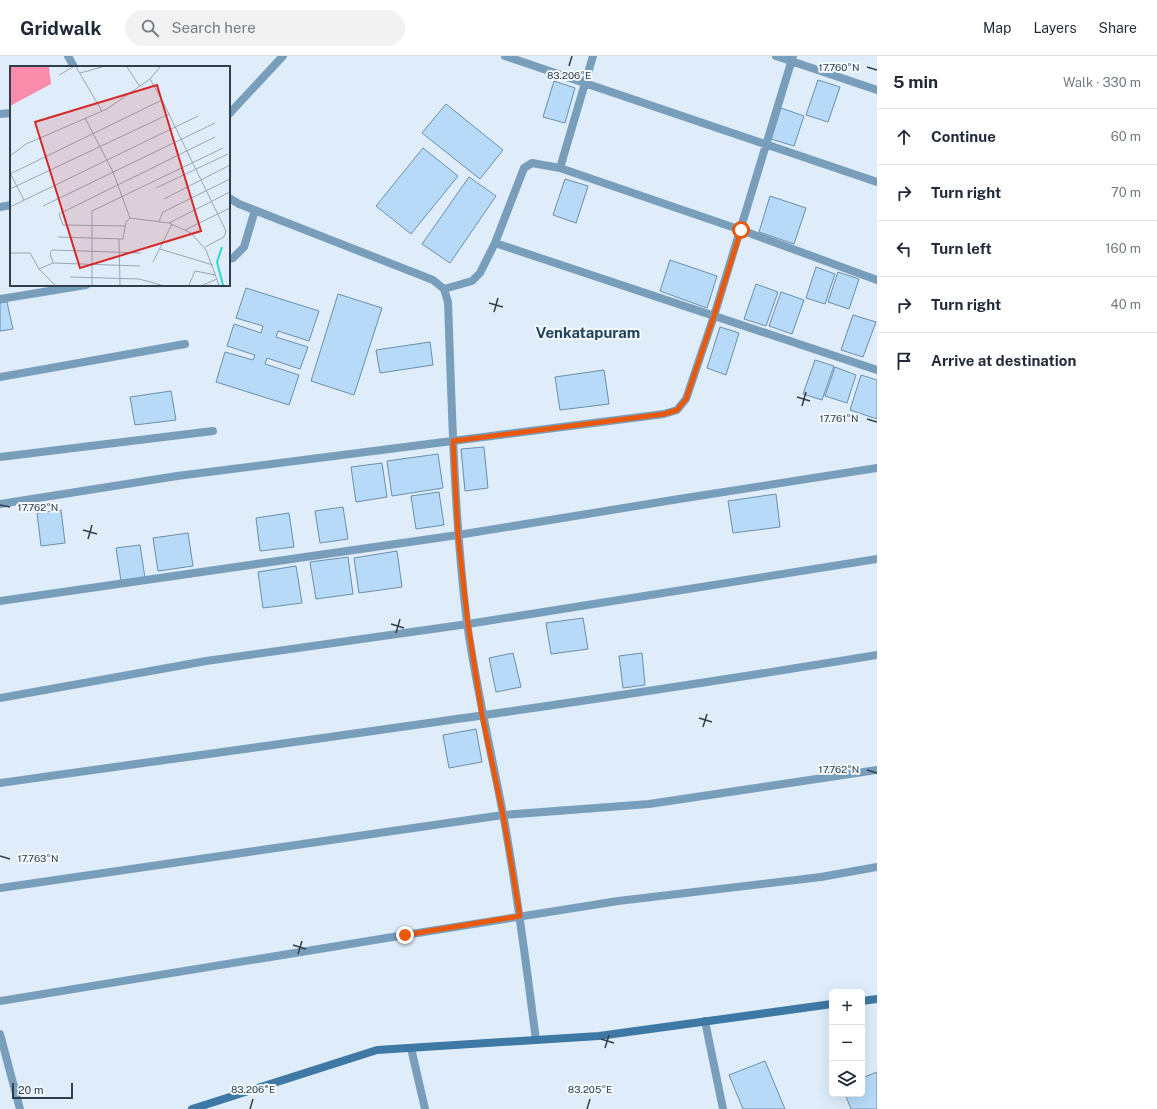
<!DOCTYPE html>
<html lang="en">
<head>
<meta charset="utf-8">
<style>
  :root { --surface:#fff; --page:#f2f2f3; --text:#1f2937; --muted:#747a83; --line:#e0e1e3 }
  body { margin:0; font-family:"Public Sans",sans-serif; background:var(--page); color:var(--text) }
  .controls { position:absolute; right:12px; bottom:12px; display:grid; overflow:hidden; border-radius:6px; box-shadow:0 4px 16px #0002 }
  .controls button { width:36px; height:36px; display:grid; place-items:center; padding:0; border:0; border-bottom:1px solid var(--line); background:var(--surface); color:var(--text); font:20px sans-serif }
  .scale { position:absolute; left:12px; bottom:10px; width:61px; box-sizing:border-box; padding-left:4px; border:2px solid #303f4b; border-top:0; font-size:11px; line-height:14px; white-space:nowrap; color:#303f4b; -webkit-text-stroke:3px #f2f9ff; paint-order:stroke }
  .stop { position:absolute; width:12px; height:12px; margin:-9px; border:3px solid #ea580c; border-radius:50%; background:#fff }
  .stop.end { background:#ea580c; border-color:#fff; box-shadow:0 1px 4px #0008 }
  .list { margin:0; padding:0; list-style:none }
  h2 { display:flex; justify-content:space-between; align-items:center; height:52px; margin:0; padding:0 16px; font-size:17px }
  h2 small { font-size:13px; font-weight:400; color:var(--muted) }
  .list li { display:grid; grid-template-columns:26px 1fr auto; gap:12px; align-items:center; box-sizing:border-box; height:56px; padding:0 16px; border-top:1px solid var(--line) }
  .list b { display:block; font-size:15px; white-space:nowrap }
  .list em { font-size:13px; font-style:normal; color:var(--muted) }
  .icon { flex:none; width:22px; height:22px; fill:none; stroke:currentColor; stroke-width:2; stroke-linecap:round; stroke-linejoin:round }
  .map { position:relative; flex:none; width:877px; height:1053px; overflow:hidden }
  header { display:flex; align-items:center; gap:24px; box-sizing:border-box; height:56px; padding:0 20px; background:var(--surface); border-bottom:1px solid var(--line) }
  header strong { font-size:19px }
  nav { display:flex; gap:22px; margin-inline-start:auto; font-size:14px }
  .search { width:280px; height:36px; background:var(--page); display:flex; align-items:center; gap:10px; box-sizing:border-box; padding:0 14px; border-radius:22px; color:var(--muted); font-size:15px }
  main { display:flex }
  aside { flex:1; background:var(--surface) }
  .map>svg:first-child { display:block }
</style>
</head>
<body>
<header>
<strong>Gridwalk</strong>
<div class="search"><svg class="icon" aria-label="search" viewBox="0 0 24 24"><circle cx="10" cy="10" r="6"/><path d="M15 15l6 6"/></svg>Search here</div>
<nav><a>Map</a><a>Layers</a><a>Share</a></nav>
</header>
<main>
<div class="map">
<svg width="877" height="1053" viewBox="0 0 877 1053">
  <rect width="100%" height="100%" fill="#deedf9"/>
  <path fill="#b6daf8" stroke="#6c8ea9" d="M818,24L840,31L828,66L806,59Z
    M554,25L575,32L565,67L543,61Z
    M446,48L503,94L480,123L422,77Z
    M781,52L804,60L794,90L771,83Z
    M423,92L458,120L411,178L376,150Z
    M469,121L496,140L450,207L422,188Z
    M565,123L588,130L576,167L553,159Z
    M770,140L806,152L794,188L759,176Z
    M670,204L717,220L707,252L660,235Z
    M816,211L835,218L825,248L806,242Z
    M838,216L859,223L849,253L828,246Z
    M756,228L778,236L766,270L744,263Z
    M246,232L319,255L309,285L278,275L276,281L308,291L300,313L267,302L265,308L299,319L289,349L216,326L225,296L253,304L255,299L227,290L234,268L261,277L263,270L236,262Z
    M781,236L804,244L792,278L769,270Z
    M338,238L382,252L354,339L311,325Z
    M7,246L13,273L0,275V247Z
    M853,259L876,266L863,301L841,294Z
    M720,271L739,277L726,319L707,312Z
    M430,286L433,309L380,317L376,294Z
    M815,304L834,310L822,344L803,338Z
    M835,311L856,319L847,347L825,340Z
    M604,314L609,348L560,354L555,321Z
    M861,319L877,324V363L850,354Z
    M171,335L176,364L135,369L130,341Z
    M484,391L488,432L465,435L461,393Z
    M438,398L443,432L392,440L387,405Z
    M382,407L387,441L356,446L351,411Z
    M439,436L444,469L416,473L411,440Z
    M776,438L780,471L733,477L728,445Z
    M343,451L348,483L320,487L315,455Z
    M61,454L65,487L41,490L37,457Z
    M289,457L294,491L260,495L256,462Z
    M188,477L193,510L158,515L153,482Z
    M140,489L145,522L121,525L116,492Z
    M397,495L402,531L359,537L354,502Z
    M348,501L353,538L316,543L310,506Z
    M296,510L302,547L263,552L258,516Z
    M583,562L588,593L551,598L546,567Z
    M513,597L521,631L496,636L489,602Z
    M642,597L645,629L623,632L619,600Z
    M476,673L482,706L449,712L443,679Z
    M765,1005L785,1053H743L729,1019Z
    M877,1016V1053H851L845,1038H862V1022Z"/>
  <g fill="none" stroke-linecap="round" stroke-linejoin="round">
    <path stroke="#799ebc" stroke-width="8" d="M705,965L723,1053"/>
    <path stroke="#799ebc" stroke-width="8" d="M68,0L74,11
      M505,0L877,126
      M776,0L877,34
      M0,58L11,57
      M229,58L283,0
      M560,112L593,0
      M229,142L239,148L433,224L444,233L448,246C452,353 454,461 467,567C476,631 491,695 503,758C517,833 526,908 536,984
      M0,151L11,149
      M495,187L877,314
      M229,203L233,202L244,191L255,154
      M444,233L472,225L480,217L495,187L524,112L532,107L560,112L741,174L877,224
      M0,243L86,229
      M0,321L185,288
      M0,401L213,375
      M0,448L177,420L664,358L677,354L686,343L714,260L793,0
      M0,545L458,479L679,443L877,412
      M0,642L206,605L468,568L877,503
      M0,727C293,686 585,647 877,599
      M0,832L503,759L649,748L877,714
      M0,945L405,879L618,845L821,821L877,811
      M0,978L20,1053
      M411,992L425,1053"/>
    <path stroke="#3e78a4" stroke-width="8" d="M862,945L877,943
      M192,1053L377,994L599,980L832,948"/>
  </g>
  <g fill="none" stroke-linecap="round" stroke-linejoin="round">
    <path stroke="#ea580c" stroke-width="5" d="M405,879L520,860L503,759L482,659L468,568L458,480L453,385L664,358L677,354L686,343L714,260L741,174"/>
  </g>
  <path fill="none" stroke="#303f4b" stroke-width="1.5" d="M569,10L572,0M867,11L877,14M489,247L503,251M494,256L498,242M797,341L810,345M802,350L806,336M867,363L877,366M0,449L10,451M83,474L97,478M88,483L92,469M391,568L404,572M396,577L400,563M699,662L712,666M703,671L707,658M867,714L877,717M0,800L10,803M293,889L306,893M298,898L302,885M601,983L614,987M605,992L609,979M250,1053L253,1043M587,1053L590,1043"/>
  <g text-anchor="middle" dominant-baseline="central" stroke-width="4" stroke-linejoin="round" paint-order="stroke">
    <g font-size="15" font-weight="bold" fill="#23425b" stroke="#f2f9ff">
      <text x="588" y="276">Venkatapuram</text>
    </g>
  </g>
  <g transform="translate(10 10)">
    <rect width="220" height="220" fill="#deedf9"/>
    <path d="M0,1H39L41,18L0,40Z" fill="#f98caa"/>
    <path fill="none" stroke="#2cdac7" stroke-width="2" d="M212,181L207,196L213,219"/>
    <path fill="none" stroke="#98a7b3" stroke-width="1" d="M66,1L92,45M117,1L130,21M70,7L92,1M49,9L63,1M140,13L152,34L216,165L214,171L195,181M75,52L103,106L120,152L159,157L181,167L196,184L209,219M0,90L16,78L97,43L140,13L150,1M0,107L14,134M0,108L152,34M146,122L218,88M0,123L159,48M154,133L220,99M33,140L205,57M0,141L188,50M149,155L153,146L220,113M159,157L220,126M115,160L53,159L49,148L205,71M175,164L220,142M48,171L113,173L116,156L120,152M109,173L110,219M150,183L203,199M0,187H20L29,203L43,197L130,200M143,196L162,158M43,197L40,187L42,184L131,187M29,203L45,219M60,211L129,213L151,219M82,219V145L213,82M179,219L185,205L206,209M193,219L207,213"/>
    <path fill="#d62828" fill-opacity="0.15" stroke="#d62828" stroke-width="2" d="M147,19L191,165L70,202L25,56Z"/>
    <rect width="220" height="220" fill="none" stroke="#303f4b" stroke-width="2"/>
  </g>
  <g font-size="10" text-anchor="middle" fill="#303f4b" stroke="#f2f9ff" stroke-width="4" stroke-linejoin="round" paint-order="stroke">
    <text x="839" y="15">17.760°N</text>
    <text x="569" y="23">83.206°E</text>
    <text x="839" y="366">17.761°N</text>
    <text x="38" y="455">17.762°N</text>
    <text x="839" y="717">17.762°N</text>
    <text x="38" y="806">17.763°N</text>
    <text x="253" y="1037">83.206°E</text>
    <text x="590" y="1037">83.205°E</text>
  </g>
</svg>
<div class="controls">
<button>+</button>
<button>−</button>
<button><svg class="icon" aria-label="layers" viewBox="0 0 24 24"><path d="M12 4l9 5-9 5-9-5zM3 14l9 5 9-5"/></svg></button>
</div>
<div class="scale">20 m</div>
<div class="stop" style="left:741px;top:174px"></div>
<div class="stop end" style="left:405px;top:879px"></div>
</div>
<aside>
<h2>5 min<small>Walk · 330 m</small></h2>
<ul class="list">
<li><svg class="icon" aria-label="ahead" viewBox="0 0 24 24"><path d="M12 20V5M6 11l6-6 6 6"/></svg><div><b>Continue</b></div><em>60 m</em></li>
<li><svg class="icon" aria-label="right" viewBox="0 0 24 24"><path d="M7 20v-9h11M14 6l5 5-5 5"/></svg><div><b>Turn right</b></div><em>70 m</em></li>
<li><svg class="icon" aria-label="left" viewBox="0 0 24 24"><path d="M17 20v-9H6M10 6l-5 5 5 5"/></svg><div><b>Turn left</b></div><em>160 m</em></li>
<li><svg class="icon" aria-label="right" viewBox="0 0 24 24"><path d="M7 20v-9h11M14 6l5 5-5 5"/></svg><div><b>Turn right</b></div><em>40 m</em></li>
<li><svg class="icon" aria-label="arrive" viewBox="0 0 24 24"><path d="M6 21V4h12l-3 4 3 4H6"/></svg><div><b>Arrive at destination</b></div></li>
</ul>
</aside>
</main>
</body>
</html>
